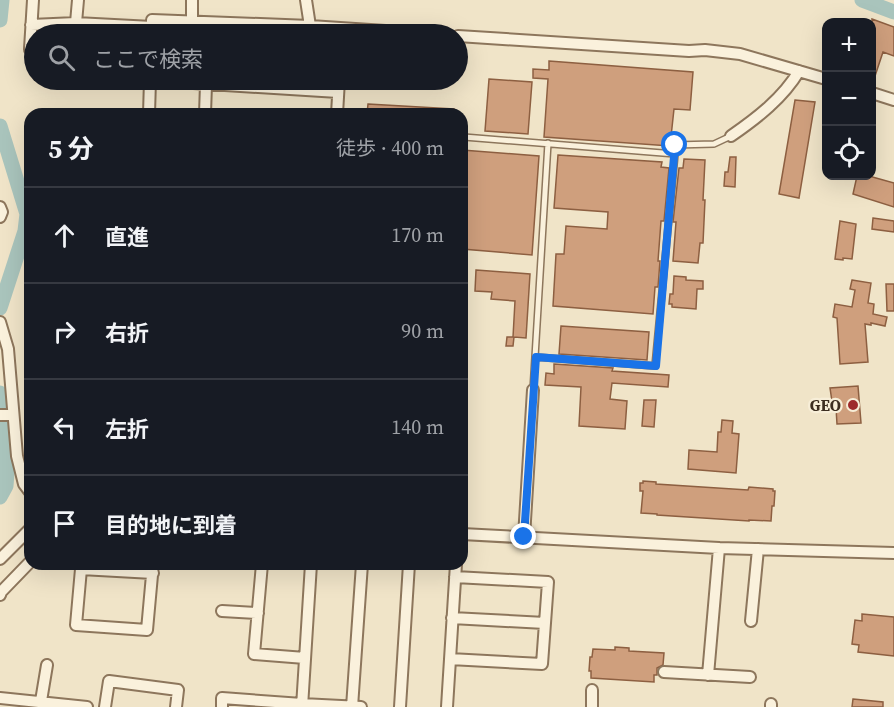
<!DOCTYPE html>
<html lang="ja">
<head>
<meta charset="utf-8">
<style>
  :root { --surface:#171b24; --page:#20242c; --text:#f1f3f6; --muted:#9ea1a6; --line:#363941 }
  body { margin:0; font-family:"Source Serif 4","Noto Sans JP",serif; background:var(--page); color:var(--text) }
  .controls { position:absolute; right:18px; top:18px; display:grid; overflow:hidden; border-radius:12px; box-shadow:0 6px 24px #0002 }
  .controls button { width:54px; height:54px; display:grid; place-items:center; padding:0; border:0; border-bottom:2px solid var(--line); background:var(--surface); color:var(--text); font:30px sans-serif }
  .stop { position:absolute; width:18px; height:18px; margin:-14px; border:4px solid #1a73e8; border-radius:50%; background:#fff }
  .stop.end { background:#1a73e8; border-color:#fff; box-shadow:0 2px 6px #0008 }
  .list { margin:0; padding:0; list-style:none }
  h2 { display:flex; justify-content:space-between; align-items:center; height:78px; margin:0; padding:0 24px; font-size:26px }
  h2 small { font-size:20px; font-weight:400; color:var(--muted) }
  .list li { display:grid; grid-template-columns:39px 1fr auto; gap:18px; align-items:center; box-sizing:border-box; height:96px; padding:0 24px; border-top:2px solid var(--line) }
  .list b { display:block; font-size:22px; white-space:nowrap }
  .list em { font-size:20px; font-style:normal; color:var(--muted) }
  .icon { flex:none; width:33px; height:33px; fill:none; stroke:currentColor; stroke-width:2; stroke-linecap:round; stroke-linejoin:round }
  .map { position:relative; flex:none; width:894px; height:707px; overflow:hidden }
  .search { position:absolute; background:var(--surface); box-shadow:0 6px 24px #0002; left:24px; top:24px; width:444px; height:66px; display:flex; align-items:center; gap:15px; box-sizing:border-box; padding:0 21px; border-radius:33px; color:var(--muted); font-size:22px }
  .panel { position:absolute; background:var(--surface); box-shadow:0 6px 24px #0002; left:24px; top:108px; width:444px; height:462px; border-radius:18px }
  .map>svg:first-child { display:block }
</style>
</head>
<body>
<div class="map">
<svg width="894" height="707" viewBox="0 0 894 707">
  <rect width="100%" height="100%" fill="#f0e4c8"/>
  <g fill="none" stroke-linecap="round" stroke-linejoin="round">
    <path stroke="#a9c4bc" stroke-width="15" d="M862,0L894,12
      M0,20L2,0
      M0,126L27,214L25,231L0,308
      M0,393L7,473L6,486L0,497"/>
  </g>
  <path fill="#cf9f7d" stroke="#8d5f41" stroke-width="1.5" d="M872,19L894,27V56L883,52L873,82Z
    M549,61L693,72L690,110L674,109L670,146L544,137L548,79L533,78V69L549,70Z
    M489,79L532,82L528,134L485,131Z
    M795,100L815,102L799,198L779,194Z
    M368,104L454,109V114H395L375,112L374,114H367Z
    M462,150L539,156L532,255L462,249Z
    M558,155L662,162L661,167L669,168L664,221H661L658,261H660L658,287H655L653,314L553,306L556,254H564L566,226L607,229L608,212L554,208Z
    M730,157H736L735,187L724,186L725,172H728Z
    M684,159L705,160L703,200H705L703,243H700L698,263L673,261L676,222H673L679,168H683Z
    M857,176H869L894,183V207L853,194Z
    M873,218L894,221V232L872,229Z
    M840,221L856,224L852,259L843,258V260L835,259Z
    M476,270L530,274L526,338L514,337L513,346H506L507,337H513L515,301L491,299L492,292L475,291Z
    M674,276L686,277V280L703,281V289H697L696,309L672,307V304H669L670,294H673Z
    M852,280L871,283L868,303L874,304L873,314L887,317L885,326L871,323V325L865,324L868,362L840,364L837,318L833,317L835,304L852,307L855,290L850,289Z
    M886,284H894V311H887Z
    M561,326L649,332L647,360L559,354Z
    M554,364L613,368L612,371L669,375L668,387L612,383L610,399L627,401L625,429L579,426L581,387L545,385L546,373L554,374Z
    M858,386L861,423L837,424L836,408H833L830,388Z
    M644,400H656L654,427L642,426Z
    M722,420L733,421L732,433L739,434L736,473L688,469L689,450L717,452L718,432H721Z
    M643,481L656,482V484L748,490L749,487L773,489V491H775L774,506H772L771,521L749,520V521L657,515V514L641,513L643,491H640V483H643Z
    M862,614L894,617V656L858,652L859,645L852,644L855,620L862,621Z
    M615,647L629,648V651L664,653L663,665L657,668V675H654V682L591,678V671H589L590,657H592L593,649L615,650Z
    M853,699L883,702V707H852Z"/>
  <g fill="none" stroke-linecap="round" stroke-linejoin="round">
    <defs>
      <path id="lane" d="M464,137L675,154L655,366L535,357
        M675,154V145L714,144L731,136
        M533,390L548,143"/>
      <path id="street" d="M33,0L30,49L34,50
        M306,0L310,26
        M192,21V0
        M31,25L76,23L152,27
        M75,34L78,0
        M152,34V20L310,26L431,34
        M458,36L689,51L705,50L740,54L826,79
        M146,80L338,92
        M872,93L894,100
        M149,114L150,80
        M205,114L206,84
        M337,114L339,80
        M731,136C757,118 783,98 799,71
        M0,207L2,212L0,217
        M0,322L8,349L17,456L24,484L30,492
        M0,415H13
        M462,534L719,548L894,553
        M524,537L533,390
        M0,559L30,529
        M262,564L254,654L305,658
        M153,573L81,569L76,625L147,630L153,564
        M0,595L1,592L30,562
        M222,611L258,613
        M452,618L545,623
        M751,621L758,549
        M450,659L542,664L548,582L455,577
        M664,672L750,677
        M708,675L719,548
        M0,698L87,707
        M41,701L47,665
        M105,707L109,681L178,690L176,707
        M222,707V698L302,704L361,707
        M302,707L311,564
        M352,707L362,564
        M400,707L409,564
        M447,707L456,564
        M592,707V690
        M771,707V704"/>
    </defs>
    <use href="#lane" stroke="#8d765c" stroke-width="8"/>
    <use href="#street" stroke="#8d765c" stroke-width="14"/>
    <use href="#lane" stroke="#faf1dc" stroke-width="5"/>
    <use href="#street" stroke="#faf1dc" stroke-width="10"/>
  </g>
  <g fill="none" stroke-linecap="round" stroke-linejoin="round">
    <path stroke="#1a73e8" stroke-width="8" d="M524,537L536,357L656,366L675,145"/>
  </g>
  <circle fill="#9e2a2b" stroke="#f7eed8" stroke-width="2" cx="853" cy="405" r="6"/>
  <g text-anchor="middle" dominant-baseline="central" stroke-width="4.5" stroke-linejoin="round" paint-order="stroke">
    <g font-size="16" font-weight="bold" fill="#3d2e20" stroke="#f7eed8" text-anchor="end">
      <text x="841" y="405">GEO</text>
    </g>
  </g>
</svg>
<div class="controls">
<button>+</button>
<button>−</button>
<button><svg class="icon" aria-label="locate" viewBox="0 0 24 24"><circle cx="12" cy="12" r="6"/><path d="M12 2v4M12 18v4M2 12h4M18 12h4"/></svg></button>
</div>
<div class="stop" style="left:675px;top:145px"></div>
<div class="stop end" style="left:524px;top:537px"></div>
<div class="search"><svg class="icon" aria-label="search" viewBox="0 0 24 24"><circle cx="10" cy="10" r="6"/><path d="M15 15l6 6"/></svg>ここで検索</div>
<section class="panel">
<h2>5 分<small>徒歩 · 400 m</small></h2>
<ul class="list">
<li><svg class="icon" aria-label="ahead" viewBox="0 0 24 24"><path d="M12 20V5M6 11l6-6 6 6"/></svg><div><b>直進</b></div><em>170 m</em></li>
<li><svg class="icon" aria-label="right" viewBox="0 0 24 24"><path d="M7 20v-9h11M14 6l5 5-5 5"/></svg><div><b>右折</b></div><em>90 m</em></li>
<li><svg class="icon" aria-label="left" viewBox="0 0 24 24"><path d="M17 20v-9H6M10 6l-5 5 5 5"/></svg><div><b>左折</b></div><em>140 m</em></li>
<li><svg class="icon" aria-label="arrive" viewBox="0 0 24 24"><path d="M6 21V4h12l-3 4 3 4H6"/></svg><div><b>目的地に到着</b></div></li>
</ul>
</section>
</div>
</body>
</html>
